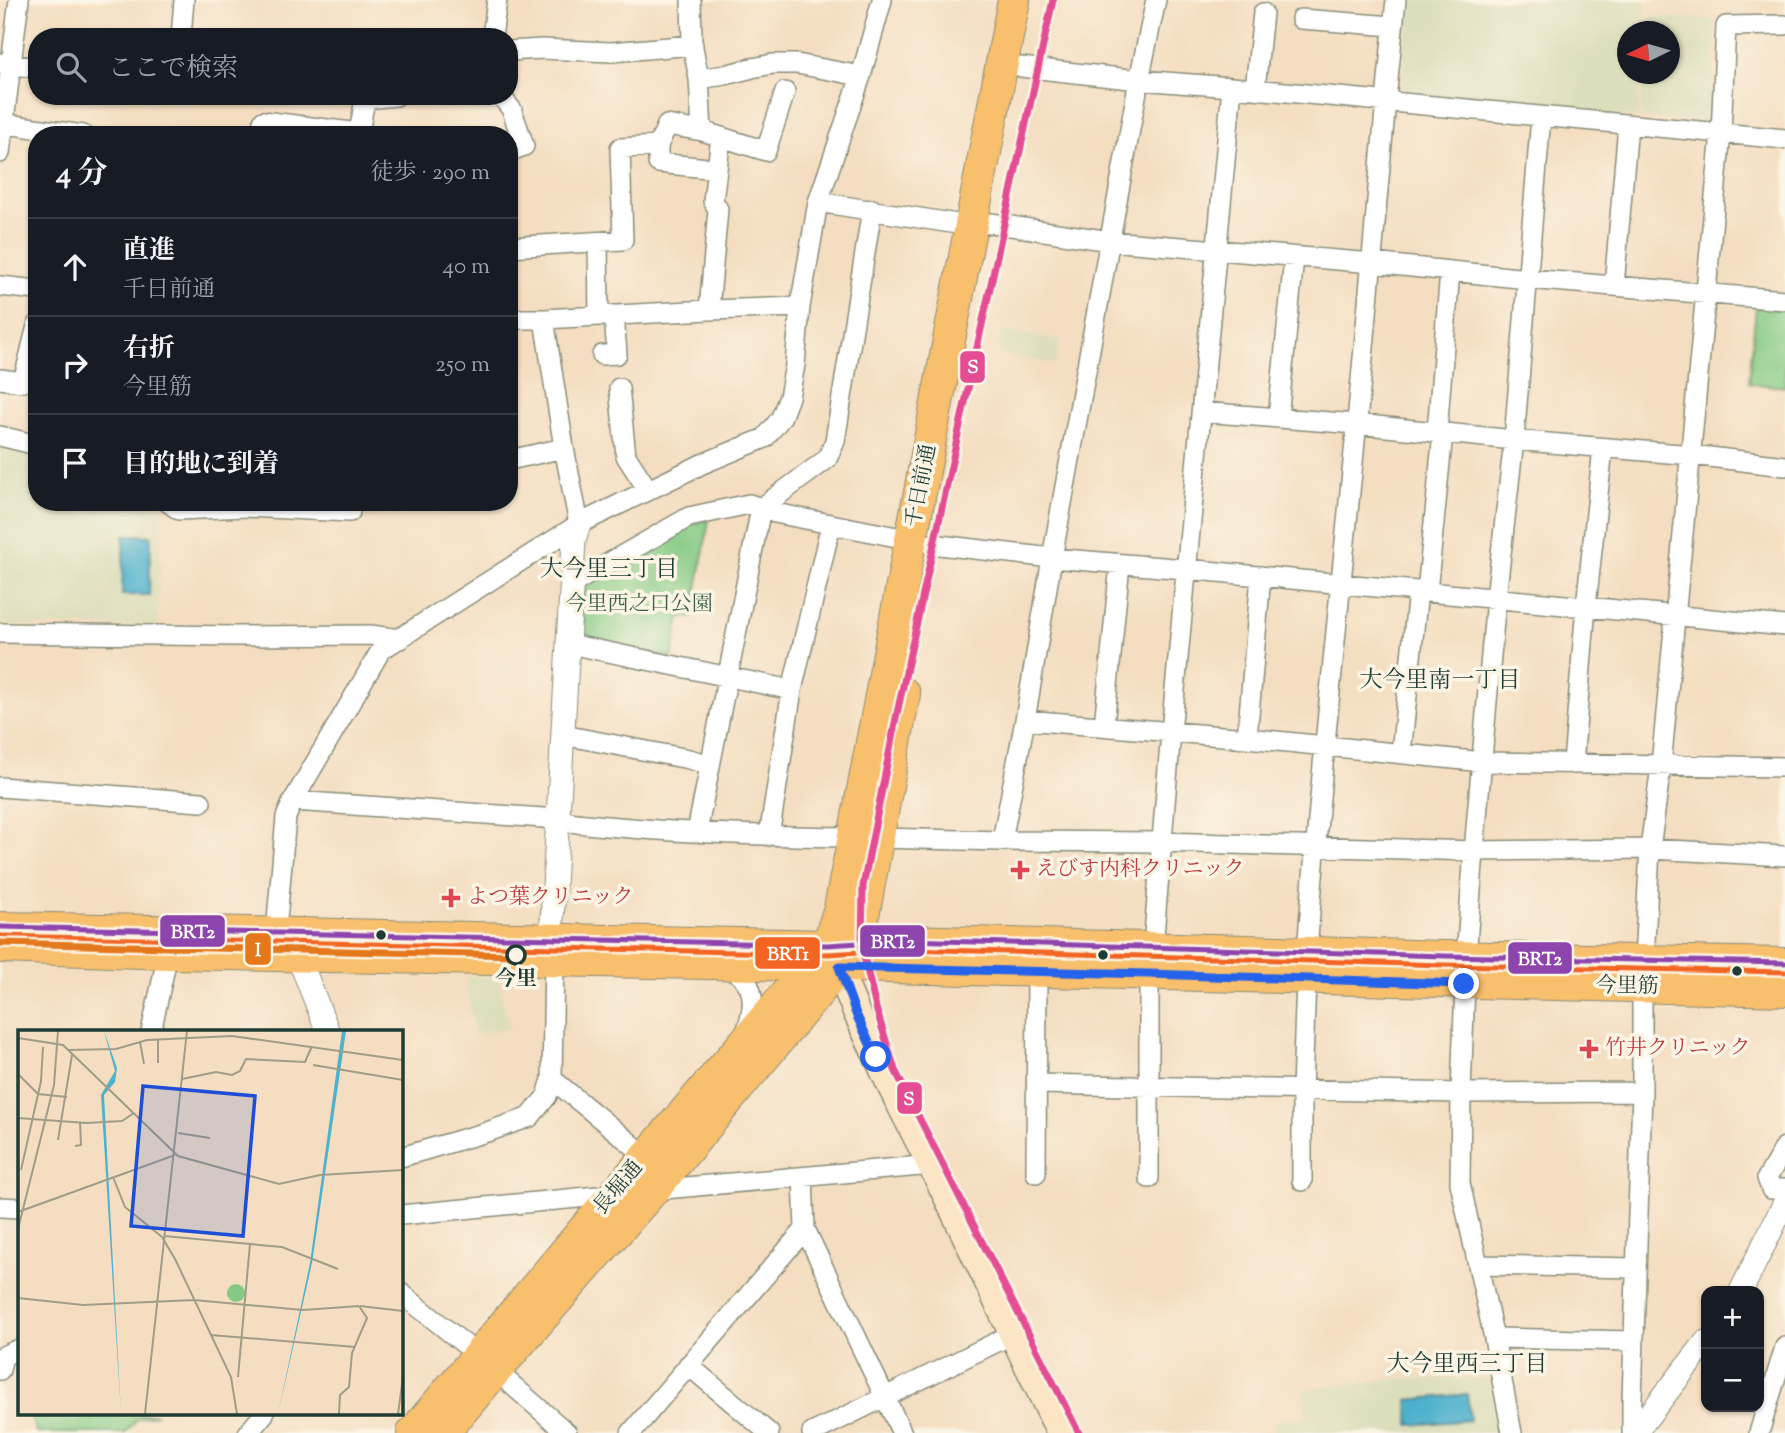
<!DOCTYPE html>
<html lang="ja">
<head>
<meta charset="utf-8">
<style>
  :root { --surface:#171b24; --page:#20242c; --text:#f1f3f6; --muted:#9ea1a6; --line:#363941 }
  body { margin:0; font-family:"Sorts Mill Goudy","Noto Serif JP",serif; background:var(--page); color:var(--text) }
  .controls { position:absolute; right:21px; bottom:21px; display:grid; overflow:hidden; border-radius:14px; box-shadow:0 2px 5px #0004 }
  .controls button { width:63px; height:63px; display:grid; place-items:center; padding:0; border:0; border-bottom:2px solid var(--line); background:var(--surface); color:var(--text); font:35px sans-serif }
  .compass { position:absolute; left:1617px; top:21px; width:63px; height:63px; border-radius:50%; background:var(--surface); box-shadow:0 2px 5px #0004; rotate:265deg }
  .stop { position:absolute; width:21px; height:21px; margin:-16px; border:5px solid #2563eb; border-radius:50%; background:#fff }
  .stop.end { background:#2563eb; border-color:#fff; box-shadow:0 2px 7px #0008 }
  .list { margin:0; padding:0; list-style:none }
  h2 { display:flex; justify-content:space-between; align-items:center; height:91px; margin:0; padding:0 28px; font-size:30px }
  h2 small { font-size:23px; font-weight:400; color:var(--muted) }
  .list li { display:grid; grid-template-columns:46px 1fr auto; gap:21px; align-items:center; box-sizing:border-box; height:98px; padding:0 28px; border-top:2px solid var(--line) }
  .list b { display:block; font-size:26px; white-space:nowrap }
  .list p { margin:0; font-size:23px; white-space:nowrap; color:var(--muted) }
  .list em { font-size:23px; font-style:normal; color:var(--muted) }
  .icon { flex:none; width:38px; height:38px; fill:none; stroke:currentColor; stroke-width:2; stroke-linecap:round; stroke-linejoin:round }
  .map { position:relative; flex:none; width:1785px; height:1433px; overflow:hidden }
  .search { position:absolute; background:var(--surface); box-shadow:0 2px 5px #0004; left:28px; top:28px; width:490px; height:77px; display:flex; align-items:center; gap:18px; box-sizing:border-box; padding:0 24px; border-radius:28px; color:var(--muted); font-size:26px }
  .panel { position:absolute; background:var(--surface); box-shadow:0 2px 5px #0004; left:28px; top:126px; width:490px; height:385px; border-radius:28px }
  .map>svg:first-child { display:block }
</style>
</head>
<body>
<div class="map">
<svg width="1785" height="1433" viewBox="0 0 1785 1433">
  <rect width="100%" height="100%" fill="#fcf5e5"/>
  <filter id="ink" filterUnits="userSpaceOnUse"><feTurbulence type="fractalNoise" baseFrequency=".0143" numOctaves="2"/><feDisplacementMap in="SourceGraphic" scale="14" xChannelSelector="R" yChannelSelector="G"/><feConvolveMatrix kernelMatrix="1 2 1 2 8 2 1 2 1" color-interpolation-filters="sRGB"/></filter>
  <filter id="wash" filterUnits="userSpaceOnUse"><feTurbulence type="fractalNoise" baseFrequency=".00686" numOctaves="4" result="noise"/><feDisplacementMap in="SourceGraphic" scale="28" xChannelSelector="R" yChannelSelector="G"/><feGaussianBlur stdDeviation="1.57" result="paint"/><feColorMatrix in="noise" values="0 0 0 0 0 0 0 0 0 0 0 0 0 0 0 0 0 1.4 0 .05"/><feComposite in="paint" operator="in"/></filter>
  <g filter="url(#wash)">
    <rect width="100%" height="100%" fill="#f4ddc0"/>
    <path fill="#dddebc" d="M1409,0H1646L1644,31L1628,32V74H1641L1638,118L1401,97Z
      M1648,16L1716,20L1711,116L1700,122L1640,118L1643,74H1670V32L1647,31Z
      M1002,330L1060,340L1055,364L998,354Z
      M0,444L37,455V502H148L162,512L157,626H0Z
      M497,977L509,1028L474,1034L466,977Z
      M1400,1378L1491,1379L1502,1433H1275L1274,1421L1307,1418L1304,1390Z"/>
    <path fill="#85ca84" stroke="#52845c" stroke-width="2" d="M1756,307L1785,310V387L1749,383Z
      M709,520L692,618L680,617L672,658L589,639L583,632L585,590L588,584L691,524Z
      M30,1414H157L137,1419L125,1433H36Z"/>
    <path fill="#4eb1cd" stroke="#367780" stroke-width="2" d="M124,535L151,536L149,595H122Z
      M1467,1394L1470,1420L1410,1425L1408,1400Z"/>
  </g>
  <g filter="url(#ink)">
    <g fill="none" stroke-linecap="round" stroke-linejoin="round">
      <defs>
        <path id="minor" d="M691,0L692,42L699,79L702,131L766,151L785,92
          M1301,19L1393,26
          M181,37L184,0
          M492,37L497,0
          M509,51L542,49L611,52L693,45
          M1,63L37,68
          M1021,67L1139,80L1232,87L1785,139
          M699,79L725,75L752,68L773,64H797L861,76
          M1255,89L1263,13
          M501,96L512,110L524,146L509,152
          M263,121L359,133L365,99L396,96
          M0,123L83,135
          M658,146V163L717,169
          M0,153L19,0
          M818,202L970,226L991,223L1110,241L1373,263L1528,279L1785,300
          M598,242L599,316
          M509,247L623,240L620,148L658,146L667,125L702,131
          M0,286L37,290
          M1614,286L1628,125
          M709,310L718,209L713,201L721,137
          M509,319H544L709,310L800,307
          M544,319L564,448
          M602,355L617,354L614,315
          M0,379L23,382L37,326
          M619,388L626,456L648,490
          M1201,412L1357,424L1514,440L1692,455L1785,466
          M1278,418L1294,258
          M1437,432L1450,271
          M0,436L37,445
          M509,460L564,448L579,524
          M168,502L179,510L244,507L350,512V502
          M931,544L1052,558L1186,569L1785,626
          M572,584L689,517L749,504L775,513L912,540
          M1427,592L1443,433
          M0,633L237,636L370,635L400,639
          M569,644L792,690
          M1025,720L1247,738L1483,762L1785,767
          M1104,726L1120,564
          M563,735L689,759L710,765
          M1247,738L1261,576
          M1401,753L1418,591
          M1573,764L1586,606L1603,448
          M0,787L201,802
          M293,801L544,818C558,820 572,823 586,824C675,833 765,836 854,837
          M697,832L761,508L827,459L835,441L872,209
          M769,836L792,690L831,524
          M878,838L1002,841L1162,842L1474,851L1650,849L1785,856
          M1002,841L1025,720L1052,558L1139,80L1156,0
          M276,932L286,817L293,801L381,650L579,524L702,464L765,438L781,418L789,397L795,365L800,307L818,202L861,76L882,0
          M1153,947L1171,732L1232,87
          M1307,952C1320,774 1340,598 1357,421C1371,281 1381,140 1396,0
          M1644,960L1650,849L1661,766L1721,133L1726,26L1785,25
          M725,966C730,969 736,971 740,975C759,990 752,1016 745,1035
          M1149,974V1178
          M151,1032L170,944
          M552,1079L646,1156
          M1038,1084L1461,1093L1642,1092
          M1785,1147L1767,1178L1771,1189H1785
          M401,1157L487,1132L530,1117L547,1096L552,1079L554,961
          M1036,1173L1037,972
          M803,1177L805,1229L902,1433
          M1302,1181V1090L1306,980
          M653,1190L932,1165
          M0,1207L19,1208
          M401,1215L598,1196L607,1203
          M1478,1265L1636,1268
          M401,1293L478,1355L567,1433
          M1494,1338L1633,1341
          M688,1365L769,1433
          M0,1370L3,1356L19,1349
          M248,1433L264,1414
          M631,1433L805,1229
          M812,1433L1013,1334
          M1512,1433L1494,1338L1460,1183L1461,1093L1466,957L1474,851L1496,598L1514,440L1541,117
          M1632,1433V1399L1642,1092V987
          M1759,1433L1785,1347"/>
        <path id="tertiary" d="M551,938L574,540L579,524
          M296,956L304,971L328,1032
          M1741,1291L1785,1202
          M1635,1433L1706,1342"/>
        <path id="secondary" d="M832,953L857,1014L892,1089L945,1193L1060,1433"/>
        <path id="primary" d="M0,927C276,933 552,937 828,945L907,940L1444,956L1785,963
          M0,948L168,954L809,966L1785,991"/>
        <path id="trunk" d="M413,1433L583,1231L828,945L840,908L854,837L1014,0
          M443,1433L495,1371L653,1190L839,967L856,944L864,911L904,694"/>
      </defs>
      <use href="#minor" stroke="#8a8d7a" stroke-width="22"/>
      <use href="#tertiary" stroke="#8a8d7a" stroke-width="25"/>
      <use href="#secondary" stroke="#8a8d7a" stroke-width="29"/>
      <use href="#primary" stroke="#8a8d7a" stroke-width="32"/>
      <use href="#trunk" stroke="#8a8d7a" stroke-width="34"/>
      <use href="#minor" stroke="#fff" stroke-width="19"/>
      <use href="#tertiary" stroke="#fff" stroke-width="23"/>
      <use href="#secondary" stroke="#fce5c4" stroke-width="26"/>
      <use href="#primary" stroke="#f8bf6c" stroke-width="30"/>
      <use href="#trunk" stroke="#f8bf6c" stroke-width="32"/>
      <defs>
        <path id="bus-1" d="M0,927L828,945L907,940L1444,956L1785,963"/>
        <path id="bus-2" d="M0,936L828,954L907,949L1444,965L1785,972"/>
      </defs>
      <use href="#bus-1" stroke="#fcf5e5" stroke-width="10"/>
      <use href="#bus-2" stroke="#fcf5e5" stroke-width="10"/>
      <use href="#bus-1" stroke="#8e44ad" stroke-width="5"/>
      <use href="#bus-2" stroke="#f26522" stroke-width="5"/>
      <defs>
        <path id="metro-1" d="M1053,0L896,718L863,886L862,948L876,1008L895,1070L1079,1433"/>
        <path id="metro-2" d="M0,943L516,955"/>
      </defs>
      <use href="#metro-1" stroke="#fcf5e5" stroke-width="12"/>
      <use href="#metro-2" stroke="#fcf5e5" stroke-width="12"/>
      <use href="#metro-1" stroke="#e44d93" stroke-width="7"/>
      <use href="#metro-2" stroke="#e4781b" stroke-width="7"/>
    </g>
  </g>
  <g fill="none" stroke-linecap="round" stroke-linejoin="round" filter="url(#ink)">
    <path stroke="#2563eb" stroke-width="9" d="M876,1057L856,1014L839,967L1149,974L1464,984"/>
  </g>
  <g fill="#e0444e" stroke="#fcf5e5" stroke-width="2.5">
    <path d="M1016.5 859.5h7v7h7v7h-7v7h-7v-7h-7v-7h7z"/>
    <path d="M447.5 887.5h7v7h7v7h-7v7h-7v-7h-7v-7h7z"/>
    <path d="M1585.5 1038.5h7v7h7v7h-7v7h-7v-7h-7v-7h7z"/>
  </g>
  <g fill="#1f3d34" stroke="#fcf5e5" stroke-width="2.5">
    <circle cx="381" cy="935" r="6"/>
    <circle cx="1103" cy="955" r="6"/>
    <circle cx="1737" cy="971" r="6"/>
  </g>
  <circle fill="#fcf5e5" stroke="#1f3d34" stroke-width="3.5" cx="516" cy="955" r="9"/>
  <g text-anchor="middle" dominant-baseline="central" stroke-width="7" stroke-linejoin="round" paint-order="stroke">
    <g font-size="21" fill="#1f3d34" stroke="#fcf5e5">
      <text transform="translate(922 486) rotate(-79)">千日前通</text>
      <text transform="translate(1627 987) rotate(1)">今里筋</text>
      <text transform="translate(619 1188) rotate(-50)">長堀通</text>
    </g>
    <g font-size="21" fill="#386048" stroke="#fcf5e5">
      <text x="639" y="605">今里西之口公園</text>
    </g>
    <g font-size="21" fill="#be3a42" stroke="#fcf5e5" text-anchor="start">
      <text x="1036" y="870">えびす内科クリニック</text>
      <text x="467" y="898">よつ葉クリニック</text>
      <text x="1605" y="1049">竹井クリニック</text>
    </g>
    <g font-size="21" font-weight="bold" fill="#1f3d34" stroke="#fcf5e5">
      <text x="516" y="980">今里</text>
    </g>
    <g font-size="23" fill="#1f3d34" stroke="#fcf5e5">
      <text x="609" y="570">大今里三丁目</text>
      <text x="1440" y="681">大今里南一丁目</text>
      <text x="1467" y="1365">大今里西三丁目</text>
    </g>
  </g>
  <g transform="translate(18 1030)">
    <rect width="385" height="385" fill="#f4ddc0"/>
    <path d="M209 263a9 9 0 1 1 18 0a9 9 0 1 1-18 0Z" fill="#85ca84"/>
    <path d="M86,1L99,38L97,52L86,65L103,384L83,65L97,41ZM324,1H328L294,233L260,384L292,233Z" fill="#4eb1cd"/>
    <path fill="none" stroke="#9f9d88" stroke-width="2" d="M0,8L45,15L160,126L261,154L302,145L385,140M140,10V33M122,12L126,34M50,20L98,19L129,10L214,6L385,30M295,35L385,50M0,44L20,64L49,67M164,49L198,42L214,45L222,41L228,29L287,32L294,16M0,88L68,93L104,91L116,83M160,103L192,108M40,110L54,25M57,116L63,115L62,92M3,140L23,51L25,17M95,147L107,177L144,207L157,229L213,347L219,384M0,182L157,125M0,199L36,55L40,1M146,206L264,217L320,239M0,268L65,275L176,270L285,280L341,276M342,276L385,281M193,305L337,317M220,347L232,214M127,384L169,1M321,384L322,365L331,357L334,323L349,288L341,276M380,384L385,347"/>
    <path fill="#1d4ed8" fill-opacity="0.15" stroke="#1d4ed8" stroke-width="3.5" d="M125,56L237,66L225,206L113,196Z"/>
    <rect width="385" height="385" fill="none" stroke="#1f3d34" stroke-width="3.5"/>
  </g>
  <g stroke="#fcf5e5" stroke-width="2.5">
    <rect x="959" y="350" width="27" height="34" rx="7" fill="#e44d93"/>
    <rect x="159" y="914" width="67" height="34" rx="7" fill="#8e44ad"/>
    <rect x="859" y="924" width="67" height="34" rx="7" fill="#8e44ad"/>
    <rect x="244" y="932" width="28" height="34" rx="7" fill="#e4781b"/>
    <rect x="754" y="936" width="67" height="34" rx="7" fill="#f26522"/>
    <rect x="1507" y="941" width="66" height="34" rx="7" fill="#8e44ad"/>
    <rect x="896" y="1081" width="27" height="34" rx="7" fill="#e44d93"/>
  </g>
  <g font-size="19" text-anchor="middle" font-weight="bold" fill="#fff">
    <text x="973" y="373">S</text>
    <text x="193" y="938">BRT2</text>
    <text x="893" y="948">BRT2</text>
    <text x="258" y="956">I</text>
    <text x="788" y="960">BRT1</text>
    <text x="1540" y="965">BRT2</text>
    <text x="909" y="1105">S</text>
  </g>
</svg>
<div class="controls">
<button>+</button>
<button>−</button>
</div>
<svg class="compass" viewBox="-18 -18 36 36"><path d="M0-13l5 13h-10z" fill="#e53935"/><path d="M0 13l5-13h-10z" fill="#9ea1a6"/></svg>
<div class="stop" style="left:876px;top:1057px"></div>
<div class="stop end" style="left:1464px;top:984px"></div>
<div class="search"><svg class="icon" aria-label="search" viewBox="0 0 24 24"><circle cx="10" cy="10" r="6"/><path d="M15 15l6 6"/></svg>ここで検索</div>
<section class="panel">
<h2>4 分<small>徒歩 · 290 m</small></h2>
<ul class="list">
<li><svg class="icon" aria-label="ahead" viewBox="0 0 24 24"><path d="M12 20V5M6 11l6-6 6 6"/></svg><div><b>直進</b><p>千日前通</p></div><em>40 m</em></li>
<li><svg class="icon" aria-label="right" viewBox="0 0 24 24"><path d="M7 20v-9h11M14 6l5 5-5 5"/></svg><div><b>右折</b><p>今里筋</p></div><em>250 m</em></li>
<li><svg class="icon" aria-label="arrive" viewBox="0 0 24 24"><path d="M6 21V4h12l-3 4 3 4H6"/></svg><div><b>目的地に到着</b></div></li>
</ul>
</section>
</div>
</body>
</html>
